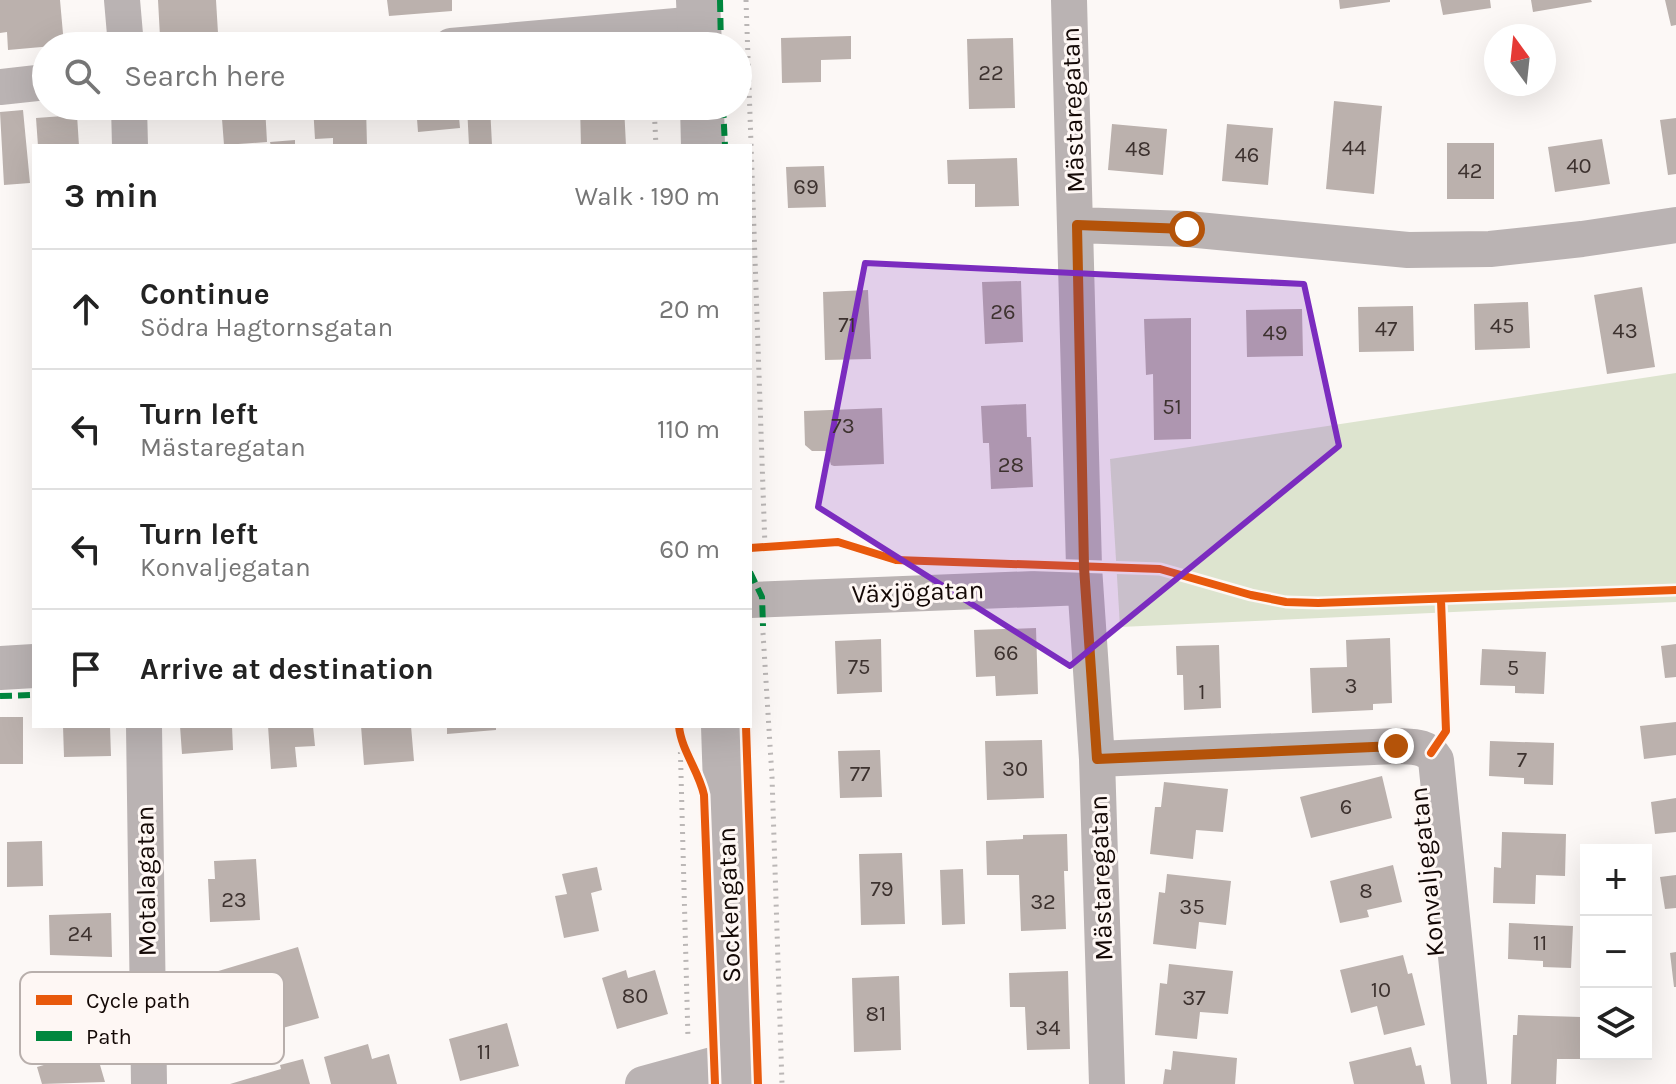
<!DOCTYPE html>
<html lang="en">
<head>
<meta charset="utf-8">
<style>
  :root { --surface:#fff; --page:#f6f6f6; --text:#222; --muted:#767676; --line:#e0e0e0 }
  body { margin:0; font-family:Karla,sans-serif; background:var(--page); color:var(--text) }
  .controls { position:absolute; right:24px; bottom:24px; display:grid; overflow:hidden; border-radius:0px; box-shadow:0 8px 32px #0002 }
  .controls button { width:72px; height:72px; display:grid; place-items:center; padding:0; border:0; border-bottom:2px solid var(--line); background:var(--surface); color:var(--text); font:40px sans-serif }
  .compass { position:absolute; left:1484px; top:24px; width:72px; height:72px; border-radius:50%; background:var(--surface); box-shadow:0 8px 32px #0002; rotate:345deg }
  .stop { position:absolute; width:24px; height:24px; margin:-18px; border:6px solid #b45309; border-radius:50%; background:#fff }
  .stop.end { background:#b45309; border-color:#fff; box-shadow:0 2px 8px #0008 }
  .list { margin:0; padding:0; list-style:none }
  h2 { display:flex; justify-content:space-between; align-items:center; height:104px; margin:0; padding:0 32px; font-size:34px }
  h2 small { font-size:26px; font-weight:400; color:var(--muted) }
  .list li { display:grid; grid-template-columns:52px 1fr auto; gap:24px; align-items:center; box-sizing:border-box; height:120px; padding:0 32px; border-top:2px solid var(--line) }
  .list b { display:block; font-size:30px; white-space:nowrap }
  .list p { margin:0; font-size:26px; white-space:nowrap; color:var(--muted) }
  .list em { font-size:26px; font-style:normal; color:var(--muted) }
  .icon { flex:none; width:44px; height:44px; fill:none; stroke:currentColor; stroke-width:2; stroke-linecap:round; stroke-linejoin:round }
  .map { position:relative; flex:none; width:1676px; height:1084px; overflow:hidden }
  .search { position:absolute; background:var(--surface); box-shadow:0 8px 32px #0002; left:32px; top:32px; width:720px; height:88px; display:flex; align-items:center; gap:20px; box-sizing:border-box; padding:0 28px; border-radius:44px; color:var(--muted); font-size:30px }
  .panel { position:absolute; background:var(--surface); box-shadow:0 8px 32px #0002; left:32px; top:144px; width:720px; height:584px; border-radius:0px }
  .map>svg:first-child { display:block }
</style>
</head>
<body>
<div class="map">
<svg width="1676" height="1084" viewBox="0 0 1676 1084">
  <rect width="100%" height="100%" fill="#fcf8f6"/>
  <path fill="#dde4cf" d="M1676,373V602L1120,627L1110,459Z"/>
  <path fill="#bbb1ad" d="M0,0H60L64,45L8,50L7,32L0,33Z
    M158,0H216L218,33L160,37Z
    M387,0H452V11L389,16Z
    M1339,0H1390V2L1340,9Z
    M1440,0H1490L1491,8L1443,15Z
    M1531,0H1591L1592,2L1533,12Z
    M1665,0H1676V25L1671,26Z
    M851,36V59L821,60V82L782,83L781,38Z
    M1013,38L1015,108L969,109L967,39Z
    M1334,101L1382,106L1374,194L1326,189Z
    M221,106H265L267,142L224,145Z
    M313,106H366L367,146H333V138L315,139Z
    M416,106H458L460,128L418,132Z
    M467,106H490L492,145L469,146Z
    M580,106H624L626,146H581Z
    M23,110L30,183L4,185L0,112Z
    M77,115L79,146H38L36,118Z
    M1676,118V174L1668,175L1660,120Z
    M1112,124L1167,129L1163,175L1108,170Z
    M1227,124L1273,128L1268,185L1222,181Z
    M1602,139L1610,184L1555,192L1548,147Z
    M295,140V146H271L270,142Z
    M1447,143H1494V199H1447Z
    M1017,158L1019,206L975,207V184H948L947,160Z
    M824,166L826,207L788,208L786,167Z
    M1021,281L1023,342L985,344L982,282Z
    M1642,287L1655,367L1607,374L1594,295Z
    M868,290L871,359L825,360L823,292Z
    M1528,302L1530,348L1475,350L1474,304Z
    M1413,306L1414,351L1359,352L1358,307Z
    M1302,309L1303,356L1247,357L1246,310Z
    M1191,318V439L1154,440L1153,374L1146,375L1144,319Z
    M1026,404L1027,437H1031L1033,487L991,489L989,443H983L981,406Z
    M882,408L884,464L834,466L831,465L827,451H812L805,445L804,411Z
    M1036,628L1038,694L996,696L995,676L976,677L974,630Z
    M1390,638L1392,703L1373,704V710L1312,713L1310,668L1347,667L1346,640Z
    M881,639L882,692L837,694L835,641Z
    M1676,644V677L1665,678L1661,646Z
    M1219,645L1221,708L1184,710L1183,675H1177L1176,646Z
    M1482,649L1546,652L1544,694L1515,693V686L1480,685Z
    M0,717H23V764H0Z
    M1676,722V755L1644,759L1640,726Z
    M63,726H110L111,756L64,757Z
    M180,726H232L233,750L182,754Z
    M268,726H313L315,746L295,747L297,767L271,769Z
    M361,726H411L414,761L364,765Z
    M447,726H496V730L447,734Z
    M1042,740L1044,798L987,800L985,741Z
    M1490,741L1554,743L1553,785L1524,784V778L1489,776Z
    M880,750L882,797L840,798L838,751Z
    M1382,776L1392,818L1311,838L1300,797Z
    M1164,782L1228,789L1223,832L1196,830L1193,859L1150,854L1155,807H1161Z
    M1676,798V832L1655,834L1651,802Z
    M1502,832L1566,834L1565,876L1536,875L1535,904L1493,903L1494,867L1501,868Z
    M1067,834L1068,871H1064L1066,929L1021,931L1019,875H987L986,841L1023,839V835Z
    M42,841L43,886L7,887V842Z
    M902,853L905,924L861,925L859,854Z
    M256,859L260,920L210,922L208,879H215L214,861Z
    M1393,865L1402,902L1367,910L1369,917L1340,923L1330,881Z
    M597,867L602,890L591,893L599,931L564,938L555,896L567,894L562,874Z
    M963,869L965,924L942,925L940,870Z
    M1167,874L1231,881L1226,925L1199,922L1196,949L1153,944L1159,892L1165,893Z
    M1676,875V908L1665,909L1660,877Z
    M111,913L112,957L50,955L49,915Z
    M1509,923L1573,926L1571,968L1543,967V961L1508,959Z
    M298,947L319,1018L268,1032L263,1013L210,1029L195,978Z
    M1676,952V987H1674L1670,953Z
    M1403,955L1408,974L1412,973L1425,1025L1384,1035L1377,1006L1351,1013L1340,970Z
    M1169,964L1233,971L1228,1014L1200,1012L1197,1039L1155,1035L1160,983L1167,984Z
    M626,970L628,978L655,970L668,1014L617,1029L602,978Z
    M1068,971L1070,1049L1027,1050L1025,1007H1010L1009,973Z
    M899,976L901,1050L854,1052L852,978Z
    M1518,1015L1581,1017L1580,1059H1557L1556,1084H1511L1513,1035H1517Z
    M507,1023L519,1066L460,1081L449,1039Z
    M88,1024L105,1082L42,1084L37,1067L64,1059L56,1033Z
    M368,1044L372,1059L389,1054L397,1084H331L324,1057Z
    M1411,1047L1416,1066L1421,1065L1425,1084H1354L1349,1062Z
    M1173,1051L1237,1058L1235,1084H1163L1165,1069L1171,1070Z
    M303,1059L310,1084H230L281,1069L280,1065Z"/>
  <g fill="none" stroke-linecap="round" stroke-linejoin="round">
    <path stroke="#bbb7b6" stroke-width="5" stroke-dasharray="2 6" stroke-linecap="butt" d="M746,0L765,547
      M654,106L656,146
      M763,633L772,777L782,1084
      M680,736L688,1039"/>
    <path stroke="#bab3b3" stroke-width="36" d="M122,0L126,46
      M1069,0L1084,567L1097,759L1107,1084
      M451,46L699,24
      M0,87L46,82
      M129,106L130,146
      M1077,225L1187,229L1408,250L1490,249L1582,239L1676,225
      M750,600L1085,587
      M144,726L149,1084
      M1097,759L1396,746C1412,747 1427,745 1436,760L1469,1084
      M643,1084L734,1059"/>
    <path stroke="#bab3b3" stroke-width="44" d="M698,0L700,46
      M702,106L703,146
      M0,668L34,666
      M723,726L735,1084"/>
    <path stroke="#00873e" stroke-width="6" stroke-dasharray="12 6" stroke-linecap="butt" d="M720,0L721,46
      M723,106L725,146
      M750,572L762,597L763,626
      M0,696L34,695"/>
    <defs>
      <path id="cycleway" d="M750,548L838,542L896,560L1160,569L1251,595L1286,602L1318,603L1676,590
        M679,726C681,750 699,771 704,795L715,1084
        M746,726L758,1084
        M1431,753L1446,731L1441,600"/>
    </defs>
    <use href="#cycleway" stroke="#fef7f4" stroke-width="13"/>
    <use href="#cycleway" stroke="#e8590c" stroke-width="8"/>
  </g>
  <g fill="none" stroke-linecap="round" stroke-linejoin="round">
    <path stroke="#b45309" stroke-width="10" d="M1187,229L1077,225L1084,567L1097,759L1396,746"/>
  </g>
  <path fill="#7b2cbf" fill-opacity="0.2" stroke="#7b2cbf" stroke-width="6" stroke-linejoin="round" d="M865,263L1304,284L1339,446L1070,666L818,507Z"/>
  <g text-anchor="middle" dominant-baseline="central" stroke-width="6" stroke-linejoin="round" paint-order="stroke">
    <g font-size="22" fill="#3d322f">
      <text x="991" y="73">22</text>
      <text x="1354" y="148">44</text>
      <text x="1138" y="149">48</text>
      <text x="1247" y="155">46</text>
      <text x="1579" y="166">40</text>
      <text x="1470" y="171">42</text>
      <text x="806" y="187">69</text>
      <text x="1003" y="312">26</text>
      <text x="847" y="325">71</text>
      <text x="1502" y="326">45</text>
      <text x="1386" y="329">47</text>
      <text x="1625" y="331">43</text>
      <text x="1275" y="333">49</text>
      <text x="1172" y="407">51</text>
      <text x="843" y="426">73</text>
      <text x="1011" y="465">28</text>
      <text x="1006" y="653">66</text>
      <text x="859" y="667">75</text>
      <text x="1513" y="668">5</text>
      <text x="1351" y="686">3</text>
      <text x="1202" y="692">1</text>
      <text x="1522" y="760">7</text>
      <text x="1015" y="769">30</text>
      <text x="860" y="774">77</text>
      <text x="1346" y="807">6</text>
      <text x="882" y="889">79</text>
      <text x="1366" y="891">8</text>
      <text x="234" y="900">23</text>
      <text x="1043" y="902">32</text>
      <text x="1192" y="907">35</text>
      <text x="80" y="934">24</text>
      <text x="1540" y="943">11</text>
      <text x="1381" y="990">10</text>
      <text x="635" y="996">80</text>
      <text x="1194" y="998">37</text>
      <text x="876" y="1014">81</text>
      <text x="1048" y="1028">34</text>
      <text x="484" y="1052">11</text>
    </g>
    <g font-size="26" fill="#130805" stroke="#fef7f4">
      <text transform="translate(1073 110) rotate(-92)">Mästaregatan</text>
      <text transform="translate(918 592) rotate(-2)">Växjögatan</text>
      <text transform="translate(1427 872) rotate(-96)">Konvaljegatan</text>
      <text transform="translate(1101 878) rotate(-92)">Mästaregatan</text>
      <text transform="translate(146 881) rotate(-91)">Motalagatan</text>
      <text transform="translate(729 905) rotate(-92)">Sockengatan</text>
    </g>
  </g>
  <rect x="20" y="972" width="264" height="92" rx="12" fill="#fef7f4" stroke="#b8afac" stroke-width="2"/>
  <rect x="36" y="995" width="36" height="10" fill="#e8590c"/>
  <rect x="36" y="1031" width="36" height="10" fill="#00873e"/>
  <g font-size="22" fill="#130805">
    <text x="86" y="1008">Cycle path</text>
    <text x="86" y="1044">Path</text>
  </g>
</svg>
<div class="controls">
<button>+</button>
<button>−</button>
<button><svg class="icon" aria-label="layers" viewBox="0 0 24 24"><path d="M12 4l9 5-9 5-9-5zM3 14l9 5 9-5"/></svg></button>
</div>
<svg class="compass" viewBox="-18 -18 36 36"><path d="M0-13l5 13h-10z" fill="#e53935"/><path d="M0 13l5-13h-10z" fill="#767676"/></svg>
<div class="stop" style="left:1187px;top:229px"></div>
<div class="stop end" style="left:1396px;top:746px"></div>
<div class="search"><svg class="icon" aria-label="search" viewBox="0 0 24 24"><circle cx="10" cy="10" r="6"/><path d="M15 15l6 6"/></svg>Search here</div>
<section class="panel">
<h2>3 min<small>Walk · 190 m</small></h2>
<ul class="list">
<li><svg class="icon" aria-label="ahead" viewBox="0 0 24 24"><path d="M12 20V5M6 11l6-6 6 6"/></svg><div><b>Continue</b><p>Södra Hagtornsgatan</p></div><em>20 m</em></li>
<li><svg class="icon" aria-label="left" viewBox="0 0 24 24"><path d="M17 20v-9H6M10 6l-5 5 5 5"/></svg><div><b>Turn left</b><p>Mästaregatan</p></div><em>110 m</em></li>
<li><svg class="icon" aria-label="left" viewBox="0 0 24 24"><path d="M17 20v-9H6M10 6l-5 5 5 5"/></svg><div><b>Turn left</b><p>Konvaljegatan</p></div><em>60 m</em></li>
<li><svg class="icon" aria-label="arrive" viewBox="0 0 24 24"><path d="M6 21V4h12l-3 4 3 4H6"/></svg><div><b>Arrive at destination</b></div></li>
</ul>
</section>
</div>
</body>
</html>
